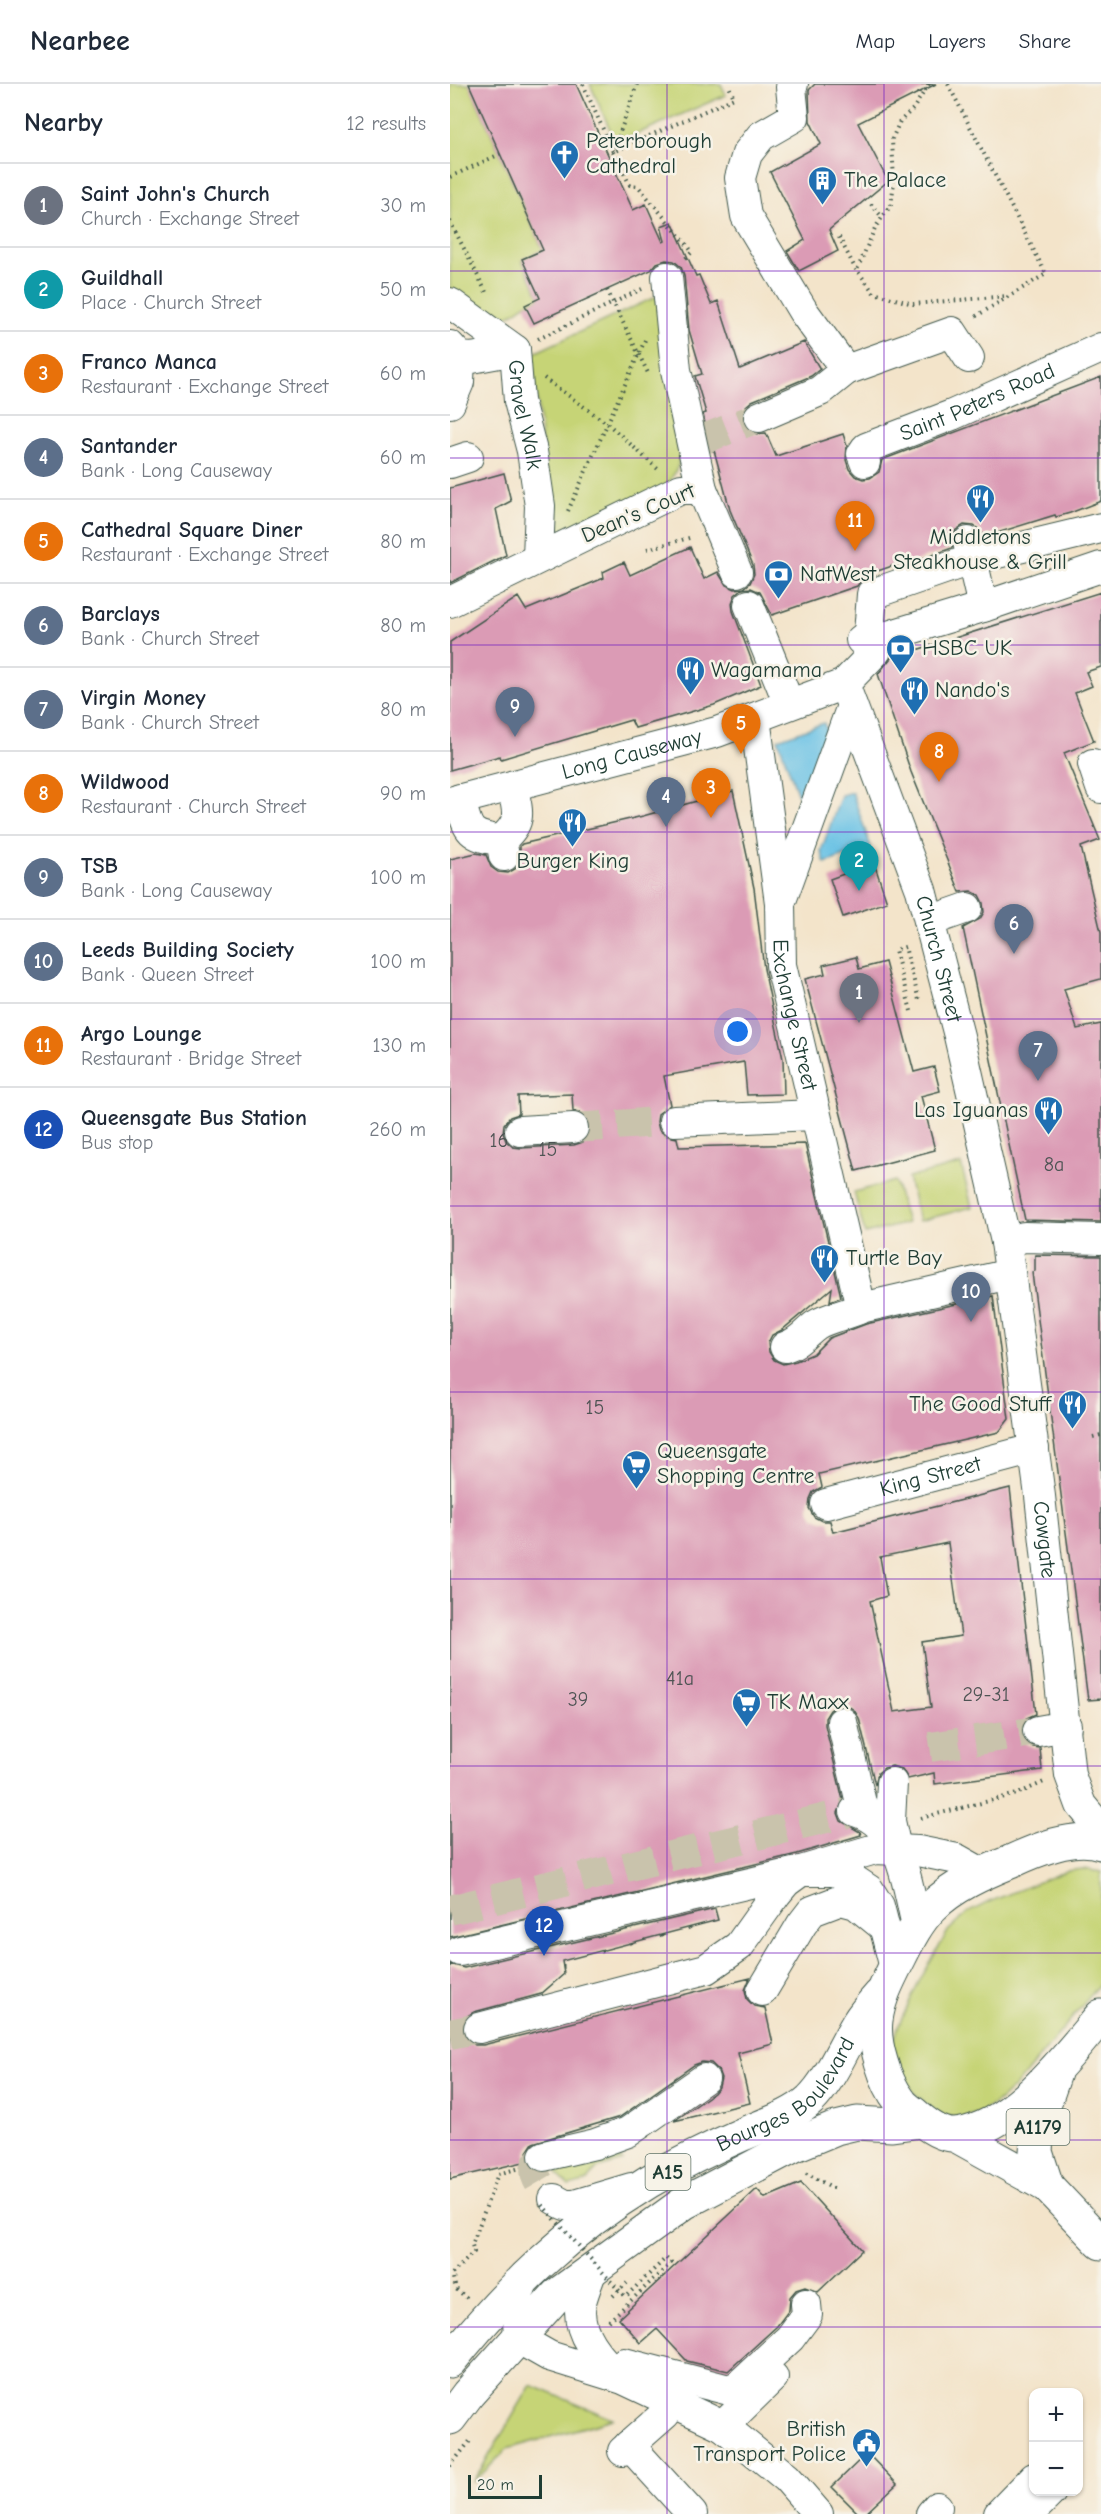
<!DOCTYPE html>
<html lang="en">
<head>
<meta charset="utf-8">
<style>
  :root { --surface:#fff; --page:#f6f6f7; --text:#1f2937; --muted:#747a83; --line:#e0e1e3; --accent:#0f766e }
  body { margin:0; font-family:"Comic Neue",sans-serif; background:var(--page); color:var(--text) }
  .controls { position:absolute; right:18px; bottom:18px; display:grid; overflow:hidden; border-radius:12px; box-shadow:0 2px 4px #0004 }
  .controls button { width:54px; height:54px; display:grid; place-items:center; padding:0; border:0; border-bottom:2px solid var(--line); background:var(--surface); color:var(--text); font:30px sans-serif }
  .scale { position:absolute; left:18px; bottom:15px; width:74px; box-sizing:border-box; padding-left:6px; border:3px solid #1f3d34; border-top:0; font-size:16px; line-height:21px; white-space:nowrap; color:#1f3d34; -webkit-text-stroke:4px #f7f3e8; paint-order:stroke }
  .you { position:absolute; left:288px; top:948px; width:21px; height:21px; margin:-15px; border:4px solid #fff; border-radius:50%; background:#1a73e8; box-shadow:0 0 0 9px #1a73e833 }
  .badge { display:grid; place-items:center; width:39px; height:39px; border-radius:50%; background:var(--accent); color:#fff; font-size:20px; font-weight:700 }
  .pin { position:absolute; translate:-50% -50px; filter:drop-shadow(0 2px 3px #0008) }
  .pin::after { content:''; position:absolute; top:32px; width:21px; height:18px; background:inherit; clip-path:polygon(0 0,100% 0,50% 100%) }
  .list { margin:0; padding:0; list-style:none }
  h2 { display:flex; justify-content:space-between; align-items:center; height:78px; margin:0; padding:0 24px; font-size:26px }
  h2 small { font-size:20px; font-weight:400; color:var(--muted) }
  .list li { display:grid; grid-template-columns:39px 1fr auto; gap:18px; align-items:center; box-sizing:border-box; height:84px; padding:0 24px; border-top:2px solid var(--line) }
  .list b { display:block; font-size:22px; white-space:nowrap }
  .list p { margin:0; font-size:20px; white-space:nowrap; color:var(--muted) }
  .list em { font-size:20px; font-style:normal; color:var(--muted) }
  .map { position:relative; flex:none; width:651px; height:2430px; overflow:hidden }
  header { display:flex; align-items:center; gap:36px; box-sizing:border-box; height:84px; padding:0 30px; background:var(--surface); border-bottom:2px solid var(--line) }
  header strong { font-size:28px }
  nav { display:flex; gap:33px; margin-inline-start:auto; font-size:21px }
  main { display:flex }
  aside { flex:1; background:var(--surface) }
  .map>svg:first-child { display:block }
</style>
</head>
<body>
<header>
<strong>Nearbee</strong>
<nav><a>Map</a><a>Layers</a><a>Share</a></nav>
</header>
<main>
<aside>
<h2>Nearby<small>12 results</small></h2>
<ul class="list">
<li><span class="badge" style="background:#6b7280">1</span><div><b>Saint John's Church</b><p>Church · Exchange Street</p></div><em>30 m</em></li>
<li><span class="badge" style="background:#0f9aa8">2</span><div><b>Guildhall</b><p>Place · Church Street</p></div><em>50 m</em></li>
<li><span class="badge" style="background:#e8710a">3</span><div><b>Franco Manca</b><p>Restaurant · Exchange Street</p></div><em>60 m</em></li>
<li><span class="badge" style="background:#5c6f8a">4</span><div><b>Santander</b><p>Bank · Long Causeway</p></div><em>60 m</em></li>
<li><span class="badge" style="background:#e8710a">5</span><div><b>Cathedral Square Diner</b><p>Restaurant · Exchange Street</p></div><em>80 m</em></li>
<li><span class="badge" style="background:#5c6f8a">6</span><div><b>Barclays</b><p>Bank · Church Street</p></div><em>80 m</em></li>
<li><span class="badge" style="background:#5c6f8a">7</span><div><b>Virgin Money</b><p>Bank · Church Street</p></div><em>80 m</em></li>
<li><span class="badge" style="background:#e8710a">8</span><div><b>Wildwood</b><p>Restaurant · Church Street</p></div><em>90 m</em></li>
<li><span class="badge" style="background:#5c6f8a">9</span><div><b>TSB</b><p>Bank · Long Causeway</p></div><em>100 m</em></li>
<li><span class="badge" style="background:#5c6f8a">10</span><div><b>Leeds Building Society</b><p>Bank · Queen Street</p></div><em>100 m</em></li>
<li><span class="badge" style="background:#e8710a">11</span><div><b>Argo Lounge</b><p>Restaurant · Bridge Street</p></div><em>130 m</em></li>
<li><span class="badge" style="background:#1a4fb4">12</span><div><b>Queensgate Bus Station</b><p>Bus stop</p></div><em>260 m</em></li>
</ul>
</aside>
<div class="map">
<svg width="651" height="2430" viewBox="0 0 651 2430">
  <rect width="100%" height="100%" fill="#f7f3e8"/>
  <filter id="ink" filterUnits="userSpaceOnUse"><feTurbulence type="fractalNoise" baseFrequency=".0167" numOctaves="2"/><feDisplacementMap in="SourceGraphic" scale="12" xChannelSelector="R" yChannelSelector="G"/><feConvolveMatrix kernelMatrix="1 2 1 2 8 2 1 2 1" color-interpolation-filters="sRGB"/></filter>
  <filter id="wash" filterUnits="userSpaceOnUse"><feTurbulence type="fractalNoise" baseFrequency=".008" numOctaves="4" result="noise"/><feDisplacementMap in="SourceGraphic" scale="24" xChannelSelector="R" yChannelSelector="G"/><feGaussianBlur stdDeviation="1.35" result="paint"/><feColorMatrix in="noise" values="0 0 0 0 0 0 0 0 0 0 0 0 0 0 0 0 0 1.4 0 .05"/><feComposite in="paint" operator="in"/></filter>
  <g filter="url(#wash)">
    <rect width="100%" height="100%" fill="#f3e4ca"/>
    <path fill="#c6d476" stroke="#728855" stroke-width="1.5" d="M0,0H19L93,166L72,176L90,214L75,221L50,238L0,216Z
      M140,0H271L276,11L166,59Z
      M218,207L232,337L228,382L213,411L102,452L82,270Z
      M511,1080L522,1123L469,1137L458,1094Z
      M445,1097L457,1139L415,1150L404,1108Z
      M633,1785L651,1788V1899L568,1999L550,2016L530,2029L511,2034L493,2032L482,2025L465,2010L453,1992L443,1961L448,1943L469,1898L498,1847L517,1829L539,1818L616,1787Z
      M161,2067L169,2070L173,2077L148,2084L138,2097L119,2102L108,2091L106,2080Z
      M81,2301L163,2335L57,2365L23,2399Z"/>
    <path fill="#68c1e5" stroke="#447f8c" stroke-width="1.5" d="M374,639L378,651L358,707L348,711L328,655Z
      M402,708L421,763L375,779L371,767L391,711Z"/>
    <g id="blocks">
      <path fill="#db9bb5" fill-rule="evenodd" d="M19,0H126L183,126L196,120L213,158L215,157L211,142L222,138L246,192L249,191L261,220L268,217L290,285L354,258L370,285L361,292L302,317L296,322L292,330L293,339L298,346L306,350L316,349L326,372L393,350L397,362L396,376L399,385L405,392L413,395L420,394L429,388L432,376L651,293V417L620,429L606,433L605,431L534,453L530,446L524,442L514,441L506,446L502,452V464L452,482L451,479L410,493L411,497L407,502L322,531L310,508L301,504L292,505L285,511L282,519L283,527L311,601L264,621L185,644L181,636L51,675L50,672L0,686V558L68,513L76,526L154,494L153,488L174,478L180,491L240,463L254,495L268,488L276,501L285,505L294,504L300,499L304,490L303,481L280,426L264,366L261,367L253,330L256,329L245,292L252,290L239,246L234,191L231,183L224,177L216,176L207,179L201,186L84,239L75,221L90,214L72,175L93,166Z
        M365,0H486L408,39L438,97L379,146L388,167L349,187L337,167L355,156L320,88L371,60L360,37L359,6Z
        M54,389L61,417L46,425L56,471L0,499V404Z
        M651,508V583L636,588L642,602L625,609L644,657L614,669L650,756L631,763L651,848V895L614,905L627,945L651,940V1138L575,1136L513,844L530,835L534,828L533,819L529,811L521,807L510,808L461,688L428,590L441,574Z
        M283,707L304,804L314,885L333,975L334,1010L297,1011L294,978L214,992L220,1021L208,1030L207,1038L209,1046L217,1052L227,1054L229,1063L355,1060L391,1213L380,1217L382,1204L332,1246L322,1251L318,1259L319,1268L324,1276L333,1280L346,1277L363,1270L379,1254L416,1240L543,1212L559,1335L549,1348L369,1390L372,1403L363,1408L360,1415L359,1424L364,1433L372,1437H380L383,1448L560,1404L586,1630L576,1634L572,1642L571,1649L575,1659L583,1663L590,1664L592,1686L485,1700L484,1689L458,1695L452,1685L442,1682L434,1684L428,1689L425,1701L409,1634L404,1626L398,1622L388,1621L380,1626L375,1634V1641L393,1716L388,1729L391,1737L410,1748L411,1751L347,1770L0,1853V775L26,769L36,771L41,783L48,788L58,789L65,785L70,778V762L72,760L193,732ZM122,1010L123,1027L130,1028L137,1034L140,1042L139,1051L133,1058L124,1061L71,1064L63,1063L56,1057L53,1049L54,1040L60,1033L69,1030L68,1012ZM498,1459L511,1552L472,1558L481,1623L444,1628L420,1517L437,1512L430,1473Z
        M424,779L437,818L393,833L380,795Z
        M406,873L409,885L435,878L464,988L484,983L490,1007L471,1012L485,1066L406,1087L355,895L375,890L373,881Z
        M585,1171L651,1172V1615L638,1616L584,1205L582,1188L585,1187Z
        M265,1825L268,1836L112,1877L114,1890L91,1910L24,1928L17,1932L12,1940V1948L17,1956L25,1961H33L300,1894L295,1906L297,1915L304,1922L315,1924L323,1960L288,1969L300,2019L224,2037L264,2009L269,2003L271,1994L268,1986L261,1979L252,1978L244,1981L170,2033L83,2059L77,2068L78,2077L0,2095V1880L14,1884Z
        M351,2099L412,2166L368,2208L355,2203L346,2206L340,2213L339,2226L327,2242L278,2287L237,2277L207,2245L191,2259L169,2234L307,2105L315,2114Z
        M417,2369L447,2400L415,2430H409L382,2403Z"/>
    </g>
  </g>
  <g filter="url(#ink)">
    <use href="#blocks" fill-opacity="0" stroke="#3f564a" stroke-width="1.5"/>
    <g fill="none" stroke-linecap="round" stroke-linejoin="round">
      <path stroke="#c9c3ac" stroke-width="30" stroke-dasharray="30 15" stroke-linecap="butt" d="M249,357L309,333
        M123,1044L224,1037
        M480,1663L588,1647
        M0,1826L405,1727
        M0,1950L29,1944
        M94,2072C75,2086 91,2104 104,2115"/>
      <defs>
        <g id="minor">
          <path d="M217,193L226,286L242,360L252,405L287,488"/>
          <path id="s1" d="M0,219L65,266L69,317L82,367L90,422L88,473"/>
          <path d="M0,262L10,273L22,274L65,266"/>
          <path d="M396,286L502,248L519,274"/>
          <path d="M0,319L9,298L10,273"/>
          <path d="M309,333L370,307L396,286L353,227L296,132L290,94L297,70L311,52L344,33L341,3L343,0"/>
          <path id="s2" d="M415,378L412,370L416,364L502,331L651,264"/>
          <path d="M0,379L18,373"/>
          <path d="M518,458L533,523"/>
          <path d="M0,518L231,405H252"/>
          <path d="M299,521L339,620"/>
          <path d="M419,550L422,510L523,475L651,444"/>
          <path d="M411,556L419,550L428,555L533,523L651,483"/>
          <path id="s3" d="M394,600L471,806L509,952L556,1158L590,1412L620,1691L631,1721L651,1745"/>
          <path id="s4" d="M305,634L330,819L331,881L411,1224"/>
          <path d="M643,680L651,704"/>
          <path d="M10,715C18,746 17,752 51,756L54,772"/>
          <path id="s5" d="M0,718L267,648L394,600L426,567L428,555"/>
          <path d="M51,756C73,738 68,728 62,702"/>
          <path d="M332,814L402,622"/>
          <path d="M480,837L517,824"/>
          <path d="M224,1037L365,1031"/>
          <path d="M70,1047L123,1044"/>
          <path d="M556,1158L574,1153L651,1155"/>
          <path d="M335,1263C349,1259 355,1249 366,1241C378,1233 397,1231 411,1224L560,1190"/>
          <path id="s6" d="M376,1420L584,1365"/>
          <path d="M392,1638L411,1719L418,1731"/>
          <path d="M588,1647L616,1642"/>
          <path d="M442,1699L440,1737L445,1760"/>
          <path d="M405,1727C452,1741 457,1801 467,1842"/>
          <path d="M10,1867L351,1787L425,1765L468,1767L507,1775L532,1789"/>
          <path d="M312,1907L352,1840L362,1827L391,1816L406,1820L433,1842"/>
          <path d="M29,1944L256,1885L289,1862L326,1810L336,1798L351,1787H384L398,1792L419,1806L429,1822L445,1884"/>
          <path d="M94,2072L145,2060L178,2048L254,1995"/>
          <path d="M104,2115L115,2121H124L181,2104"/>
          <path d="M142,2186C138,2197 134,2207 131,2218C125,2248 149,2276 171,2293"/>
          <path d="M75,2192L67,2214L69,2255L99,2272L173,2295L273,2342L337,2394L368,2430"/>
          <path d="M174,2279L279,2306L288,2302L340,2254L357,2231L356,2220"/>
          <path d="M273,2342L323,2293"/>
          <path d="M179,2361L242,2430"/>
          <path d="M173,2367L215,2330L224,2317"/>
          <path d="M481,2430L487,2423"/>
          <path d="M549,2430L584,2394"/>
          <path d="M579,2430L601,2408"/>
        </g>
        <g id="major">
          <path d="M651,1759C623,1750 586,1766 560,1778C533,1789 503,1802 482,1823C468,1837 459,1855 450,1873C440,1893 429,1913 426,1936C423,1960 435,1998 450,2017C453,2022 459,2026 463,2029C474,2039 492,2053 507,2051C566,2042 615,1974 651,1932"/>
          <path d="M505,2051L597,2102L651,2159"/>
          <path d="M597,2102L586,2068L588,2038L605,1989"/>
          <path id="s7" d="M0,2277C57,2206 119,2146 198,2098C227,2081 259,2065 291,2051C313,2041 342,2033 360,2016C381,1995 392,1965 408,1939C414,1929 422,1920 430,1911"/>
          <path d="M0,2334L18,2310L107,2211L234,2119L345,2061L386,2044L407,2039L442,2041L471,2037"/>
        </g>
      </defs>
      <use href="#minor" stroke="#3f564a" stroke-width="32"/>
      <use href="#major" stroke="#3f564a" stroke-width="35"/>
      <path stroke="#3f564a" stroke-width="4" stroke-dasharray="1.5 4.5" stroke-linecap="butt" d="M133,0L163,68L284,14L278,0
        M187,0L163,68L180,101L188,102L238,162L242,168L234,176
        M479,0L463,25L450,37L442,55L444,99L441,121L425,144L407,186L424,209L463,220L557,212
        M498,0L596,190L523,234
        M0,93L50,70
        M421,120L432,133
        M0,137L37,210
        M389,153L406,186
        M157,206L198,289
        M88,255L192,205
        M94,294L158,340L210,387
        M118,427L195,256
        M197,465L243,453
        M461,927L445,866L455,863L469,916
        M643,1353L651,1351
        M471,1734L567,1710L594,1698
        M239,1844L240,1846
        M211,1851L212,1853
        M181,1859L182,1861
        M152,1867L153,1868
        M113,1883H115
        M356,2089L385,2105
        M163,2212L177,2199
        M17,2214L6,2205L2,2190L24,2168L22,2161L48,2090L70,2084
        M159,2237L221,2179L216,2174L175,2213
        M0,2382L20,2357"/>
      <use href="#minor" stroke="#fff" stroke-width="30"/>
      <use href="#major" stroke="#fff" stroke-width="33"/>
      <path stroke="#3f564a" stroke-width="4" stroke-dasharray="1.5 4.5" stroke-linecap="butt" d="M92,2121L175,2213"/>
    </g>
  </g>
  <path fill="none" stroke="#7b2cbf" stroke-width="1.5" stroke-opacity="0.55" d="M217,0V2430M434,0V2430M0,187H651M0,374H651M0,561H651M0,748H651M0,935H651M0,1122H651M0,1308H651M0,1495H651M0,1682H651M0,1869H651M0,2056H651M0,2243H651"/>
  <defs>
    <symbol id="church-pin" viewBox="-11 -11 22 30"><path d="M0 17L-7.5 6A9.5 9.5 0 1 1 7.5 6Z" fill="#1f6fb2" stroke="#f7f3e8"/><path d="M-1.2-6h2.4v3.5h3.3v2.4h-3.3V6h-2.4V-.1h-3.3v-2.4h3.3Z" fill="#fff"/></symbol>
    <symbol id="building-pin" viewBox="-11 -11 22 30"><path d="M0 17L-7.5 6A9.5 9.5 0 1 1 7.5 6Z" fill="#1f6fb2" stroke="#f7f3e8"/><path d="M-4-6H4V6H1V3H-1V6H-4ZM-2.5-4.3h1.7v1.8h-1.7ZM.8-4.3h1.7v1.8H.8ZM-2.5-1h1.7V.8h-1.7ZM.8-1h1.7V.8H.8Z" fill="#fff"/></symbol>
    <symbol id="restaurant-pin" viewBox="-11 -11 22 30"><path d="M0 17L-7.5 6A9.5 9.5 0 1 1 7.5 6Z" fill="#1f6fb2" stroke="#f7f3e8"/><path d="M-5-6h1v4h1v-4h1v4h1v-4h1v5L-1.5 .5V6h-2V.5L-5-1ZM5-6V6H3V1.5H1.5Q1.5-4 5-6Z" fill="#fff"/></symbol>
    <symbol id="bank-pin" viewBox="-11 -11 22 30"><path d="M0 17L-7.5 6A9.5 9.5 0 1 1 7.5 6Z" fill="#1f6fb2" stroke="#f7f3e8"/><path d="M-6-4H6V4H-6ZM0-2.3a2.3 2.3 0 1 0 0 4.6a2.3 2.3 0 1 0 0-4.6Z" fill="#fff"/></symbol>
    <symbol id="supermarket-pin" viewBox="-11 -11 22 30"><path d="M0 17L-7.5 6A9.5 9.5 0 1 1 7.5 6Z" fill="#1f6fb2" stroke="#f7f3e8"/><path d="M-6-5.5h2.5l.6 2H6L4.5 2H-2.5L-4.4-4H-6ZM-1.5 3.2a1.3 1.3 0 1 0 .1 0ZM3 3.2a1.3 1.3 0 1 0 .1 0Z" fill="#fff"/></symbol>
    <symbol id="civic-pin" viewBox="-11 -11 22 30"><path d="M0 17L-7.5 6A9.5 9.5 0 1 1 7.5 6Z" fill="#1f6fb2" stroke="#f7f3e8"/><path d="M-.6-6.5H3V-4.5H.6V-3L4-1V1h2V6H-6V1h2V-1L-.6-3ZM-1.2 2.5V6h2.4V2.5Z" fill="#fff"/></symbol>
  </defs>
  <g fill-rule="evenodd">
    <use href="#church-pin" x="98" y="54" width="33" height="45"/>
    <use href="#building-pin" x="356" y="80" width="33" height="45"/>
    <use href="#restaurant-pin" x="514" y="398" width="33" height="45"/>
    <use href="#bank-pin" x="312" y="474" width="33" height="45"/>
    <use href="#bank-pin" x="434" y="548" width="33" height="45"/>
    <use href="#restaurant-pin" x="224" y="570" width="33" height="45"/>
    <use href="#restaurant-pin" x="448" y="590" width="33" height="45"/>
    <use href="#restaurant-pin" x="106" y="722" width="33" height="45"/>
    <use href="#restaurant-pin" x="582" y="1010" width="33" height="45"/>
    <use href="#restaurant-pin" x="358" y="1158" width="33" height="45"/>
    <use href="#restaurant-pin" x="606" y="1304" width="33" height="45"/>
    <use href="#supermarket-pin" x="170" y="1364" width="33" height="45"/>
    <use href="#supermarket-pin" x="280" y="1602" width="33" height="45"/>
    <use href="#civic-pin" x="400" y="2342" width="33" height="45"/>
  </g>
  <g text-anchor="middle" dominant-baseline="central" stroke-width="5" stroke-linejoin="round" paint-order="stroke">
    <g font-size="20" fill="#4e5454">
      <text x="49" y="1056">16</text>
      <text x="98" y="1065">15</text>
      <text x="604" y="1080">8a</text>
      <text x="145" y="1323">15</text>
      <text x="230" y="1594">41a</text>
      <text x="536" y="1610">29-31</text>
      <text x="128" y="1615">39</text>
    </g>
    <g fill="#f7f3e8" stroke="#60746a" stroke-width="1.5">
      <rect x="556.5" y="2025" width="63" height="36" rx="4.5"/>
      <rect x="195.5" y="2070" width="45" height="36" rx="4.5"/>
    </g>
    <g font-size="21" font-weight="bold" fill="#1f3d34">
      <text x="588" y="2043">A1179</text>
      <text x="218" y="2088">A15</text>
    </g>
    <g font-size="22" fill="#1f3d34" stroke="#f7f3e8" text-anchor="start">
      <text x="136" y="57">Peterborough<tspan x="136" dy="25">Cathedral</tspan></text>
      <text x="394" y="96">The Palace</text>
      <text x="530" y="453" text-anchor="middle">Middletons<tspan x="530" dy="25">Steakhouse &amp; Grill</tspan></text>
      <text x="350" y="490">NatWest</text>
      <text x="472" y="564">HSBC UK</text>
      <text x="261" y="586">Wagamama</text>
      <text x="485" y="606">Nando's</text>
      <text x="123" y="777" text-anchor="middle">Burger King</text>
      <text x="578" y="1026" text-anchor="end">Las Iguanas</text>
      <text x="396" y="1174">Turtle Bay</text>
      <text x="601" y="1320" text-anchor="end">The Good Stuff</text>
      <text x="207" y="1367">Queensgate<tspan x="207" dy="25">Shopping Centre</tspan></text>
      <text x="317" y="1618">TK Maxx</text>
      <text x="396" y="2345" text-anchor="end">British<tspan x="396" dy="25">Transport Police</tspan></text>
    </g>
    <g font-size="22" fill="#1f3d34" stroke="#f7f3e8">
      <text stroke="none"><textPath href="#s2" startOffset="136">Saint Peters Road</textPath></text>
      <text stroke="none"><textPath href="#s1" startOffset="146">Gravel Walk</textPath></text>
      <text transform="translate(188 429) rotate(-23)">Dean's Court</text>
      <text stroke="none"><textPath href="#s5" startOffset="188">Long Causeway</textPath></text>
      <text stroke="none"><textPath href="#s3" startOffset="291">Church Street</textPath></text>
      <text stroke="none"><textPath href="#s4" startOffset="300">Exchange Street</textPath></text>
      <text stroke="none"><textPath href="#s6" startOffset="108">King Street</textPath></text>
      <text stroke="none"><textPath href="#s3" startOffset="882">Cowgate</textPath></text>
      <text stroke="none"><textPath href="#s7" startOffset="435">Bourges Boulevard</textPath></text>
    </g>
  </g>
</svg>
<div class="controls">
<button>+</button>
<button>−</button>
</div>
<div class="scale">20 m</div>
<div class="you"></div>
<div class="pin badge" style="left:409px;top:939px;background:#6b7280">1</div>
<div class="pin badge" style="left:409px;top:807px;background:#0f9aa8">2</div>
<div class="pin badge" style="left:261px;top:734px;background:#e8710a">3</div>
<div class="pin badge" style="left:216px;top:743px;background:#5c6f8a">4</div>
<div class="pin badge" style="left:291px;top:670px;background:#e8710a">5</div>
<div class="pin badge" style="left:564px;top:870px;background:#5c6f8a">6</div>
<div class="pin badge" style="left:588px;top:997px;background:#5c6f8a">7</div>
<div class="pin badge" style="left:489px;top:698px;background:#e8710a">8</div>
<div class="pin badge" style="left:65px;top:653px;background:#5c6f8a">9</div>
<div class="pin badge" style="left:521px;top:1238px;background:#5c6f8a">10</div>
<div class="pin badge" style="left:405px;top:467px;background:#e8710a">11</div>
<div class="pin badge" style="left:94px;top:1872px;background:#1a4fb4">12</div>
</div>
</main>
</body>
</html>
